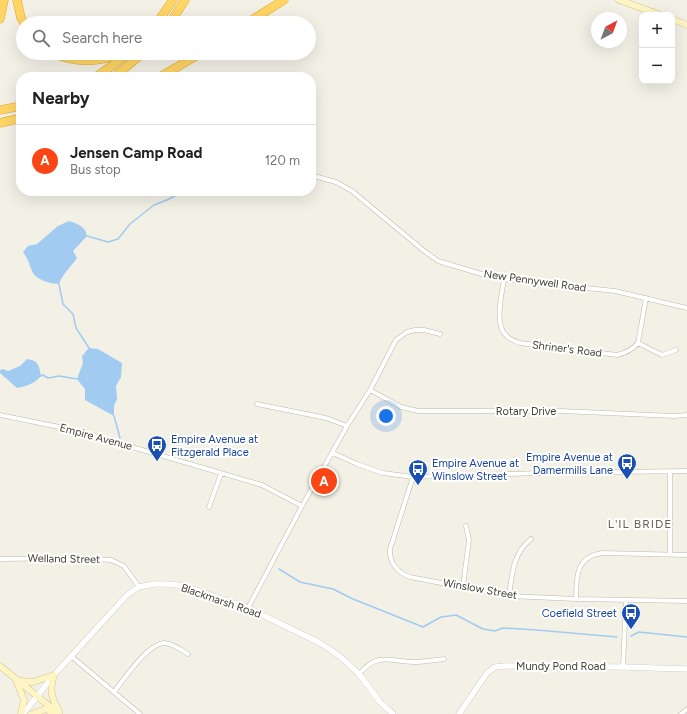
<!DOCTYPE html>
<html lang="en">
<head>
<meta charset="utf-8">
<style>
  :root { --surface:#fff; --page:#f6f6f6; --text:#222; --muted:#767676; --line:#e0e0e0; --accent:#fb4514 }
  body { margin:0; font-family:Figtree,sans-serif; background:var(--page); color:var(--text) }
  .controls { position:absolute; right:12px; top:12px; display:grid; overflow:hidden; border-radius:8px; box-shadow:0 4px 16px #0002 }
  .controls button { width:36px; height:36px; display:grid; place-items:center; padding:0; border:0; border-bottom:1px solid var(--line); background:var(--surface); color:var(--text); font:20px sans-serif }
  .compass { position:absolute; left:591px; top:12px; width:36px; height:36px; border-radius:50%; background:var(--surface); box-shadow:0 4px 16px #0002; rotate:41deg }
  .you { position:absolute; left:386px; top:416px; width:14px; height:14px; margin:-10px; border:3px solid #fff; border-radius:50%; background:#1a73e8; box-shadow:0 0 0 6px #1a73e833 }
  .badge { display:grid; place-items:center; width:26px; height:26px; border-radius:50%; background:var(--accent); color:#fff; font-size:13px; font-weight:700 }
  .pin { position:absolute; translate:-50% -50%; border:2px solid #fff; box-shadow:0 1px 4px #0006 }
  .list { margin:0; padding:0; list-style:none }
  h2 { display:flex; justify-content:space-between; align-items:center; height:52px; margin:0; padding:0 16px; font-size:17px }
  h2 small { font-size:13px; font-weight:400; color:var(--muted) }
  .list li { display:grid; grid-template-columns:26px 1fr auto; gap:12px; align-items:center; box-sizing:border-box; height:72px; padding:0 16px; border-top:1px solid var(--line) }
  .list b { display:block; font-size:15px; white-space:nowrap }
  .list p { margin:0; font-size:13px; white-space:nowrap; color:var(--muted) }
  .list em { font-size:13px; font-style:normal; color:var(--muted) }
  .icon { flex:none; width:22px; height:22px; fill:none; stroke:currentColor; stroke-width:2; stroke-linecap:round; stroke-linejoin:round }
  .map { position:relative; flex:none; width:687px; height:714px; overflow:hidden }
  .search { position:absolute; background:var(--surface); box-shadow:0 4px 16px #0002; left:16px; top:16px; width:300px; height:44px; display:flex; align-items:center; gap:10px; box-sizing:border-box; padding:0 14px; border-radius:22px; color:var(--muted); font-size:15px }
  .panel { position:absolute; background:var(--surface); box-shadow:0 4px 16px #0002; left:16px; top:72px; width:300px; height:124px; border-radius:16px }
  .map>svg:first-child { display:block }
</style>
</head>
<body>
<div class="map">
<svg width="687" height="714" viewBox="0 0 687 714">
  <rect width="100%" height="100%" fill="#f3f0e6"/>
  <path fill="#a1cbf1" d="M69,221C78,224 85,226 87,236L73,251L77,258C71,267 63,273 59,284C51,284 37,280 33,273C29,265 29,260 23,252L28,246L37,244L58,226Z
    M89,348L98,349L122,363L121,377L116,386L117,399L114,406V416L85,400V389L77,379L83,363L82,356Z
    M27,359C39,361 39,365 41,376C34,384 27,386 17,388L0,373V370L3,369L8,371L20,366Z"/>
  <g fill="none" stroke-linecap="round" stroke-linejoin="round">
    <path stroke="#a1cbf1" stroke-width="1.5" d="M87,236L108,242L118,239L130,224L154,205L167,200L184,191
      M59,284L63,304L73,314L76,328L89,348
      M41,376L43,375L48,378L59,376L77,379
      M114,416L120,438
      M279,569L300,582L333,589L353,599L423,627L441,617L456,615L483,629L495,631L503,628L537,630L617,637
      M631,636L639,632L687,637"/>
    <defs>
      <path id="minor" d="M314,176L336,182L352,191L423,250L438,261L488,276L529,282L615,291L687,308
        M504,279C502,294 495,320 504,333C507,338 514,341 520,343L617,355C626,353 632,350 638,343L646,298
        M638,343L662,355L676,350
        M370,390L401,407L418,411H561L674,416L687,415
        M257,404L326,418L347,426
        M0,415L74,430L262,485L302,506
        M333,453L357,464L383,473L413,477L541,473L687,471
        M413,477L390,549C389,563 398,573 410,577L509,596L576,599L687,601
        M209,507L221,474
        M670,554V472
        M0,559L78,558L111,560L124,566L139,587
        M463,586L469,540L466,526
        M509,596C512,574 513,553 531,539
        M576,599C576,577 576,556 603,553L687,555
        M248,608L302,506L347,426L370,390L396,340L407,332L415,330H424L440,334
        M71,656L140,714
        M623,667L626,600
        M359,674C378,652 388,661 413,662C423,662 434,660 444,659
        M114,692C124,679 148,643 165,643C173,644 182,650 188,654
        M681,714L687,709"/>
      <path id="tertiary" d="M23,714L54,675L127,595L139,587L154,584H167L185,586L248,608L318,642L331,650L343,659L359,674L380,702L393,714
        M459,714L487,673L495,667L504,666L623,667L687,669"/>
      <path id="secondary" d="M619,0L661,15
        M672,19L687,25
        M0,666L59,714
        M54,675C49,688 51,699 59,711
        M16,680L24,700L21,714
        M21,681L33,682L54,675
        M31,714L46,709L53,713"/>
      <path id="motorway" d="M17,0L21,18L24,23
        M0,19L4,0
        M157,23L173,0
        M170,23L185,0
        M247,23L284,0
        M53,53C76,63 98,63 121,53
        M96,77L113,65L128,53
        M114,77L143,53
        M160,77L201,53
        M0,110L21,106
        M0,123L21,118"/>
    </defs>
    <use href="#minor" stroke="#beb8a8" stroke-width="5"/>
    <use href="#tertiary" stroke="#beb8a8" stroke-width="6"/>
    <use href="#secondary" stroke="#d4c695" stroke-width="7"/>
    <use href="#motorway" stroke="#deaa34" stroke-width="9"/>
    <use href="#minor" stroke="#fff" stroke-width="4"/>
    <use href="#tertiary" stroke="#fff" stroke-width="5.5"/>
    <use href="#secondary" stroke="#fff4c4" stroke-width="6"/>
    <use href="#motorway" stroke="#ffd565" stroke-width="8"/>
  </g>
  <defs>
    <symbol id="bus-pin" viewBox="-11 -11 22 30"><path d="M0 17L-7.5 6A9.5 9.5 0 1 1 7.5 6Z" fill="#1a4fb4" stroke="#fff"/><path d="M-5-6H5V4H4V6H2V4H-2V6H-4V4H-5ZM-3.5-4V0h7V-4ZM-3.5 1.2v1.5H-2V1.2ZM2 1.2v1.5H3.5V1.2Z" fill="#fff"/></symbol>
  </defs>
  <g fill-rule="evenodd">
    <use href="#bus-pin" x="146" y="434" width="22" height="30"/>
    <use href="#bus-pin" x="616" y="452" width="22" height="30"/>
    <use href="#bus-pin" x="407" y="458" width="22" height="30"/>
    <use href="#bus-pin" x="620" y="602" width="22" height="30"/>
  </g>
  <g text-anchor="middle" dominant-baseline="central" stroke-width="4" stroke-linejoin="round" paint-order="stroke">
    <g font-size="11" fill="#464035" stroke="#fff">
      <text transform="translate(535 281) rotate(8)">New Pennywell Road</text>
      <text transform="translate(567 349) rotate(7)">Shriner's Road</text>
      <text x="526" y="411">Rotary Drive</text>
      <text transform="translate(96 437) rotate(15)">Empire Avenue</text>
      <text transform="translate(64 559) rotate(1)">Welland Street</text>
      <text transform="translate(480 589) rotate(10)">Winslow Street</text>
      <text transform="translate(221 601) rotate(19)">Blackmarsh Road</text>
      <text x="561" y="666">Mundy Pond Road</text>
    </g>
    <g font-size="11" fill="#164399" stroke="#fff" text-anchor="start">
      <text x="171" y="439">Empire Avenue at<tspan x="171" dy="13">Fitzgerald Place</tspan></text>
      <text x="613" y="457" text-anchor="end">Empire Avenue at<tspan x="613" dy="13">Damermills Lane</tspan></text>
      <text x="432" y="463">Empire Avenue at<tspan x="432" dy="13">Winslow Street</tspan></text>
      <text x="617" y="613" text-anchor="end">Coefield Street</text>
    </g>
    <g font-size="12" letter-spacing="1" fill="#685f4c" stroke="#fff">
      <text x="640" y="524">L'IL BRIDE</text>
    </g>
  </g>
</svg>
<div class="controls">
<button>+</button>
<button>−</button>
</div>
<svg class="compass" viewBox="-18 -18 36 36"><path d="M0-13l5 13h-10z" fill="#e53935"/><path d="M0 13l5-13h-10z" fill="#767676"/></svg>
<div class="you"></div>
<div class="pin badge" style="left:324px;top:481px">A</div>
<div class="search"><svg class="icon" aria-label="search" viewBox="0 0 24 24"><circle cx="10" cy="10" r="6"/><path d="M15 15l6 6"/></svg>Search here</div>
<section class="panel">
<h2>Nearby<small></small></h2>
<ul class="list">
<li><span class="badge">A</span><div><b>Jensen Camp Road</b><p>Bus stop</p></div><em>120 m</em></li>
</ul>
</section>
</div>
</body>
</html>
